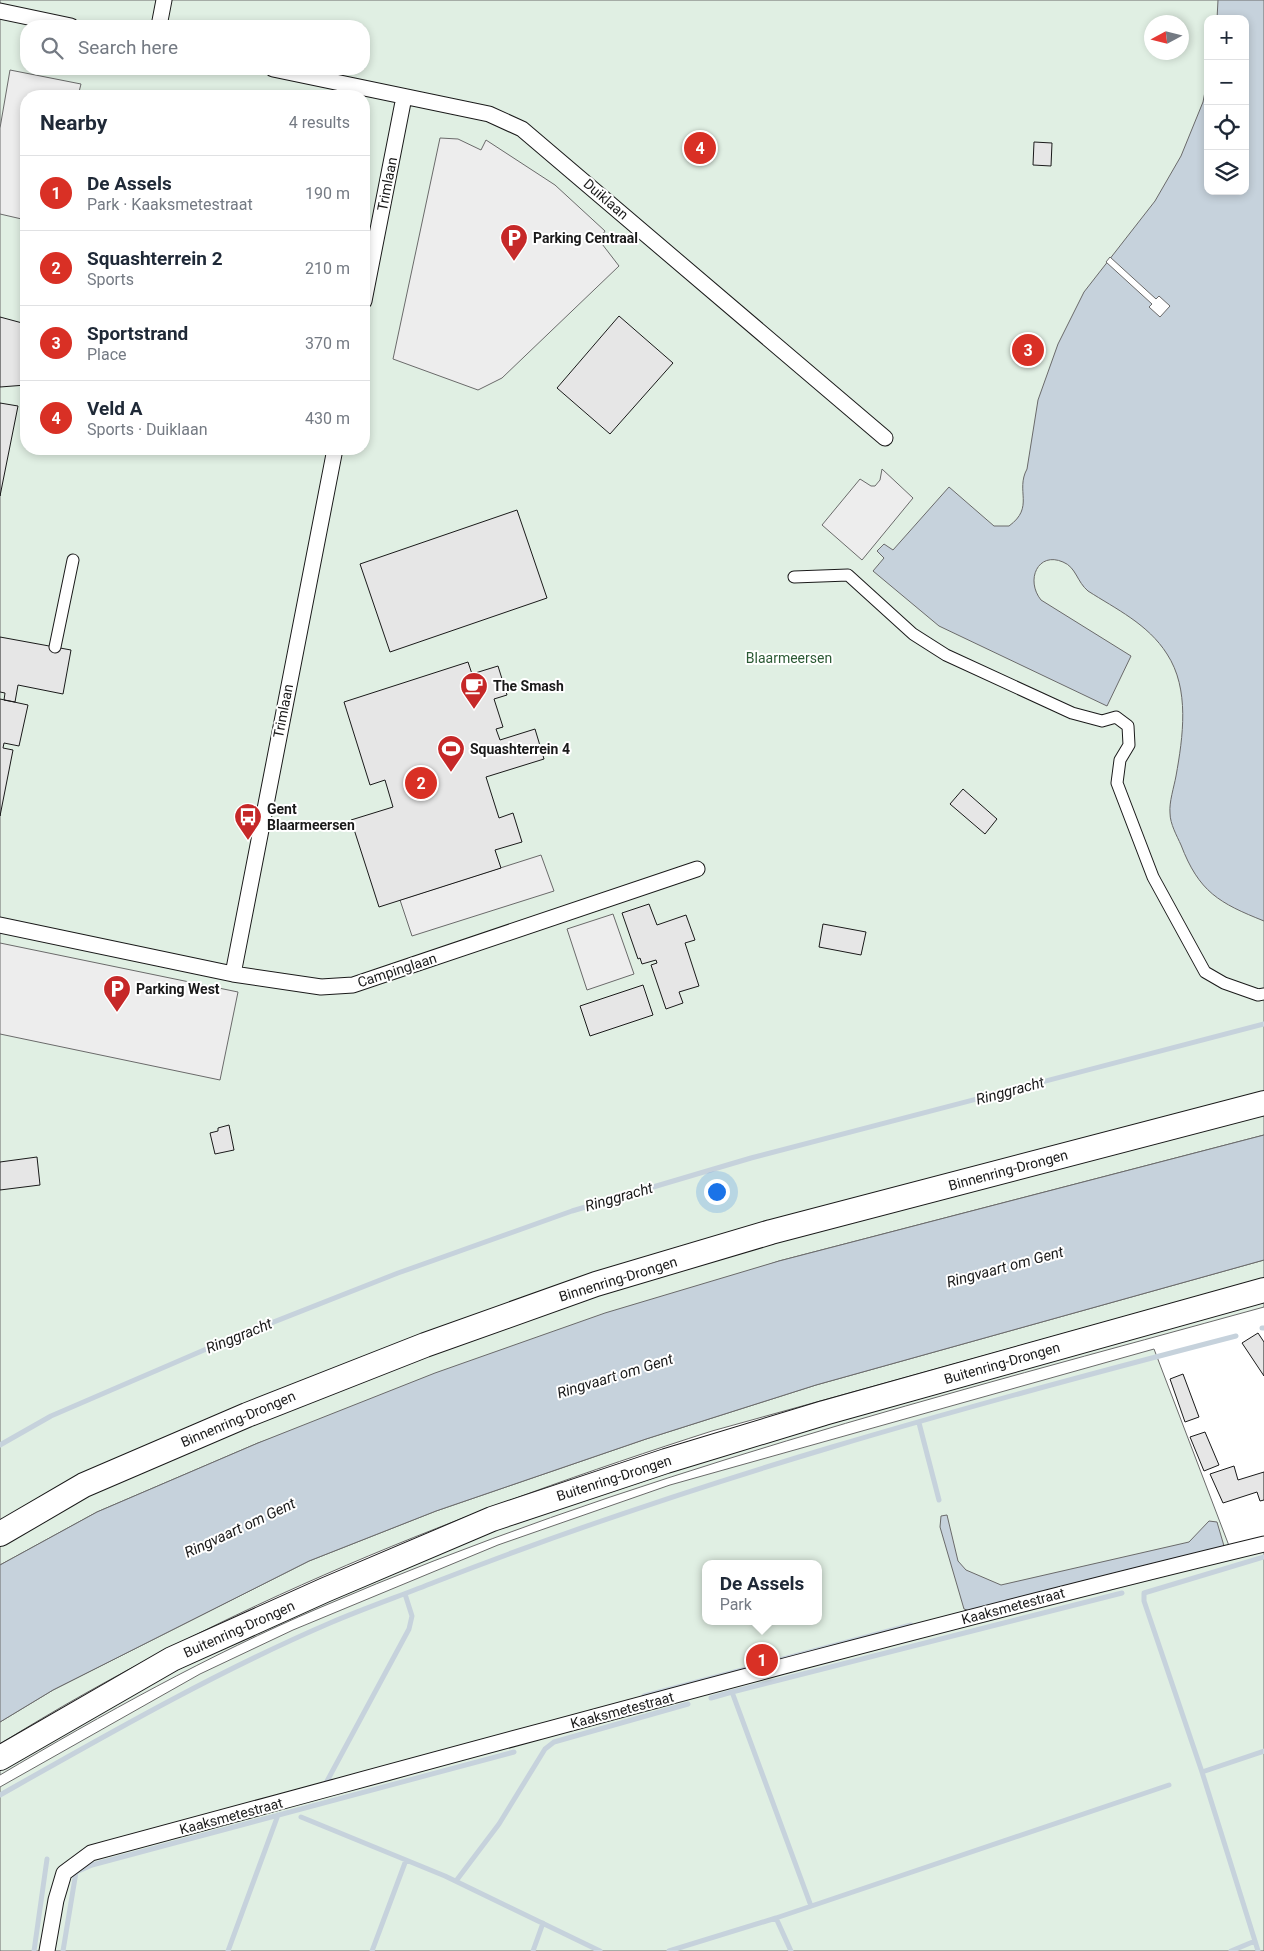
<!DOCTYPE html>
<html lang="en">
<head>
<meta charset="utf-8">
<style>
  :root { --surface:#fff; --page:#f6f6f7; --text:#1f2937; --muted:#747a83; --line:#e0e1e3; --accent:#d93025 }
  body { margin:0; font-family:Roboto,sans-serif; background:var(--page); color:var(--text) }
  .controls { position:absolute; right:15px; top:15px; display:grid; overflow:hidden; border-radius:10px; box-shadow:0 2px 8px #0003 }
  .controls button { width:45px; height:45px; display:grid; place-items:center; padding:0; border:0; border-bottom:1px solid var(--line); background:var(--surface); color:var(--text); font:25px sans-serif }
  .compass { position:absolute; left:1144px; top:15px; width:45px; height:45px; border-radius:50%; background:var(--surface); box-shadow:0 2px 8px #0003; rotate:263deg }
  .you { position:absolute; left:716px; top:1191px; width:18px; height:18px; margin:-12px; border:4px solid #fff; border-radius:50%; background:#1a73e8; box-shadow:0 0 0 8px #1a73e833 }
  .badge { display:grid; place-items:center; width:32px; height:32px; border-radius:50%; background:var(--accent); color:#fff; font-size:16px; font-weight:700 }
  .pin { position:absolute; translate:-50% -50%; border:2px solid #fff; box-shadow:0 1px 5px #0006 }
  .popup { position:absolute; left:702px; top:1560px; width:120px; height:65px; box-sizing:border-box; display:grid; place-content:center; border-radius:10px; background:var(--surface); filter:drop-shadow(0 1px 4px #0005); font-size:16px; white-space:nowrap; color:var(--muted) }
  .popup b { font-size:19px; color:var(--text) }
  .popup::after { content:''; position:absolute; left:50%; top:100%; margin-left:-10px; border:10px solid transparent; border-top-color:var(--surface) }
  .list { margin:0; padding:0; list-style:none }
  h2 { display:flex; justify-content:space-between; align-items:center; height:65px; margin:0; padding:0 20px; font-size:21px }
  h2 small { font-size:16px; font-weight:400; color:var(--muted) }
  .list li { display:grid; grid-template-columns:32px 1fr auto; gap:15px; align-items:center; box-sizing:border-box; height:75px; padding:0 20px; border-top:1px solid var(--line) }
  .list b { display:block; font-size:19px; white-space:nowrap }
  .list p { margin:0; font-size:16px; white-space:nowrap; color:var(--muted) }
  .list em { font-size:16px; font-style:normal; color:var(--muted) }
  .icon { flex:none; width:28px; height:28px; fill:none; stroke:currentColor; stroke-width:2; stroke-linecap:round; stroke-linejoin:round }
  .map { position:relative; flex:none; width:1264px; height:1951px; overflow:hidden }
  .search { position:absolute; background:var(--surface); box-shadow:0 2px 8px #0003; left:20px; top:20px; width:350px; height:55px; display:flex; align-items:center; gap:12px; box-sizing:border-box; padding:0 18px; border-radius:20px; color:var(--muted); font-size:19px }
  .panel { position:absolute; background:var(--surface); box-shadow:0 2px 8px #0003; left:20px; top:90px; width:350px; height:365px; border-radius:20px }
  .map>svg:first-child { display:block }
</style>
</head>
<body>
<div class="map">
<svg width="1264" height="1951" viewBox="0 0 1264 1951">
  <rect width="100%" height="100%" fill="#fff"/>
  <path fill="#e0efe3" stroke="#6a6a6a" fill-rule="evenodd" d="M0,0H1264V1135L779,1261L258,1443L97,1512L0,1565ZM1208,19H1245V191H1208ZM1152,22H1182V52H1152ZM26,26H364V69H26ZM26,96H364V449H26Z
    M1264,1260V1278L712,1431C465,1510 221,1606 0,1744V1722L53,1690L309,1561L436,1511L646,1439L816,1385Z
    M1264,1301V1307C945,1395 624,1476 319,1608C209,1655 103,1714 0,1775V1768L90,1715L197,1660L453,1545L693,1462Z
    M1154,1349L1231,1551L1264,1544V1951H0V1787L200,1674L293,1630L498,1545L670,1485ZM706,1564H818V1621H706Z"/>
  <path fill="#ededed" stroke="#6a6a6a" d="M10,70L81,84L78,96H26V220L0,214V128Z
    M440,138L458,139L481,150L486,140L555,185L605,231L599,240L619,266L502,378L478,390L393,359Z
    M882,469L913,498L862,560L822,525L860,479L871,486H875L880,480Z
    M541,855L554,891L412,936L400,900Z
    M613,914L634,974L587,990L567,929Z
    M0,943L238,992L220,1080L0,1034Z"/>
  <path fill="#c6d2dc" stroke="#6a6a6a" d="M1218,0H1264V921C1219,903 1199,892 1181,845C1177,836 1170,824 1170,813C1169,802 1174,787 1176,776C1183,737 1190,689 1167,654C1148,624 1116,609 1088,591C1077,582 1076,567 1063,562C1038,551 1025,580 1041,600L1131,656L1107,706L939,626L873,571L884,558L877,551L884,544L893,550L949,487L994,526H1009C1035,507 1015,491 1027,469L1038,400L1058,344L1084,292L1155,201L1181,156L1203,102L1208,76V191H1245V19H1217Z
    M1264,1135V1260L816,1385L646,1439L436,1511L309,1561L53,1690L0,1722V1565L97,1512L258,1443L435,1373L605,1313L779,1261Z
    M947,1515L958,1561L966,1570L1001,1585L1189,1542L1209,1521L1217,1522L1224,1546L1214,1551L970,1611L964,1609L940,1527L941,1516Z"/>
  <path fill="#fff" stroke="#6a6a6a" d="M1110,257L1156,299L1159,296L1170,306L1160,317L1149,307L1152,304L1106,262Z"/>
  <g fill="none" stroke-linecap="round" stroke-linejoin="round">
    <path stroke="#c6d2dc" stroke-width="5" d="M1262,1328H1264
      M919,1423L939,1500
      M0,1445L51,1416L218,1344L398,1273L572,1211L751,1158L1264,1024
      M644,1696L911,1625
      M711,1698L732,1692
      M1202,1772L1264,1751
      M331,1781L326,1783L409,1629L412,1616L405,1594
      M0,1795C108,1734 216,1672 330,1623C365,1608 400,1596 435,1582C696,1480 966,1406 1236,1336
      M301,1817L445,1876L600,1951
      M456,1881L499,1824L545,1749L554,1742L688,1704
      M811,1906L732,1692L1122,1593
      M776,1918L1169,1785
      M1255,1941L1202,1772L1144,1601V1593L1264,1557
      M34,1951L47,1859
      M63,1951L76,1872L92,1865L514,1752
      M228,1951L278,1815
      M372,1951L406,1860
      M533,1951L543,1923
      M669,1951L776,1918L791,1951
      M1231,1951L1255,1941L1258,1951"/>
  </g>
  <path fill="#e6e6e6" stroke="#1a1a1a" d="M1034,142L1052,143L1051,166L1033,165Z
    M619,316L673,363L610,434L557,388Z
    M0,317L26,324V385L0,387Z
    M0,403L18,406L0,496Z
    M517,510L547,598L390,652L360,564Z
    M0,637L71,650L63,694L18,685L15,702L4,700L5,693L0,692Z
    M468,662L472,674L498,666L507,695L494,699L503,727L496,729L500,740L535,729L544,759L486,777L499,818L513,813L522,842L495,850L501,868L379,907L351,820L393,807L385,780L370,785L344,702Z
    M0,699L28,705L19,746L4,743L3,748L13,750L0,816Z
    M963,789L997,819L985,834L950,804Z
    M649,904L657,925L686,915L695,940L685,943L699,986L679,992L683,1003L666,1009L651,965L657,963L656,960L642,964L640,958L638,959L622,913Z
    M823,924L866,932L861,955L819,947Z
    M643,985L653,1015L590,1036L580,1006Z
    M229,1125L234,1150L215,1154L210,1133L218,1131V1128Z
    M37,1157L40,1185L0,1190V1162Z
    M1258,1333L1264,1342V1376L1242,1343Z
    M1183,1374L1199,1417L1185,1422L1170,1379Z
    M1205,1432L1219,1465L1204,1471L1190,1437Z
    M1234,1466L1238,1480L1264,1472V1500L1260,1501L1257,1492L1223,1503L1210,1474Z"/>
  <g fill="none" stroke-linecap="round" stroke-linejoin="round">
    <defs>
      <path id="pedestrian" d="M794,577L848,575L913,634L946,655L1072,713L1102,721L1116,717L1128,726L1129,745L1120,760L1117,783L1153,877L1205,972L1224,983L1258,995L1264,994
        M55,647L73,560"/>
      <path id="minor" d="M0,11L71,26
        M159,26L164,0
        M273,69L489,114L522,129L885,438
        M364,301L404,97
        M0,925L233,974L321,987L353,985L697,869
        M233,974L335,449
        M47,1951L56,1900L64,1873L91,1853C481,1748 871,1639 1264,1544"/>
      <path id="trunk" d="M0,1534L84,1485L247,1415L425,1345L596,1284L771,1232L1264,1103
        M0,1758L172,1659L325,1590L492,1519L666,1461L824,1413L1264,1290"/>
    </defs>
    <use href="#pedestrian" stroke="#1a1a1a" stroke-width="13"/>
    <use href="#minor" stroke="#1a1a1a" stroke-width="17"/>
    <use href="#trunk" stroke="#1a1a1a" stroke-width="26"/>
    <use href="#pedestrian" stroke="#fff" stroke-width="11"/>
    <use href="#minor" stroke="#fff" stroke-width="15"/>
    <use href="#trunk" stroke="#fff" stroke-width="24"/>
  </g>
  <defs>
    <symbol id="parking-pin" viewBox="-11 -11 22 30"><path d="M0 17L-7.5 6A9.5 9.5 0 1 1 7.5 6Z" fill="#c62828" stroke="#fff"/><path d="M-3.5-5.5H1a3.5 3.5 0 0 1 0 7H-1V5.5H-3.5ZM-1-3.4V-.6H.8a1.4 1.4 0 0 0 0-2.8Z" fill="#fff"/></symbol>
    <symbol id="cafe-pin" viewBox="-11 -11 22 30"><path d="M0 17L-7.5 6A9.5 9.5 0 1 1 7.5 6Z" fill="#c62828" stroke="#fff"/><path d="M-5.5-4.5H6V0H3Q3 3.5 0 3.5H-2.5Q-5.5 3.5-5.5 0ZM3-3.2v2h1.7v-2ZM-6 4.5H4V6H-6Z" fill="#fff"/></symbol>
    <symbol id="stadium-pin" viewBox="-11 -11 22 30"><path d="M0 17L-7.5 6A9.5 9.5 0 1 1 7.5 6Z" fill="#c62828" stroke="#fff"/><path d="M0-5a6.5 5 0 1 0 0 10a6.5 5 0 1 0 0-10ZM-3.5-1.8h7v3.6h-7Z" fill="#fff"/></symbol>
    <symbol id="bus-pin" viewBox="-11 -11 22 30"><path d="M0 17L-7.5 6A9.5 9.5 0 1 1 7.5 6Z" fill="#c62828" stroke="#fff"/><path d="M-5-6H5V4H4V6H2V4H-2V6H-4V4H-5ZM-3.5-4V0h7V-4ZM-3.5 1.2v1.5H-2V1.2ZM2 1.2v1.5H3.5V1.2Z" fill="#fff"/></symbol>
  </defs>
  <g fill-rule="evenodd">
    <use href="#parking-pin" x="498" y="222" width="32" height="43"/>
    <use href="#cafe-pin" x="458" y="670" width="32" height="43"/>
    <use href="#stadium-pin" x="435" y="733" width="32" height="43"/>
    <use href="#bus-pin" x="232" y="801" width="32" height="43"/>
    <use href="#parking-pin" x="101" y="973" width="32" height="43"/>
  </g>
  <g text-anchor="middle" dominant-baseline="central" stroke-width="4" stroke-linejoin="round" paint-order="stroke">
    <g font-size="14" fill="#1a1a1a" stroke="#fff">
      <text transform="translate(387 184) rotate(-79)">Trimlaan</text>
      <text transform="translate(606 199) rotate(41)">Duiklaan</text>
      <text transform="translate(283 711) rotate(-79)">Trimlaan</text>
      <text transform="translate(397 970) rotate(-18)">Campinglaan</text>
      <text transform="translate(1008 1170) rotate(-15)">Binnenring-Drongen</text>
      <text transform="translate(618 1279) rotate(-17)">Binnenring-Drongen</text>
      <text transform="translate(1002 1363) rotate(-16)">Buitenring-Drongen</text>
      <text transform="translate(238 1419) rotate(-23)">Binnenring-Drongen</text>
      <text transform="translate(614 1478) rotate(-18)">Buitenring-Drongen</text>
      <text transform="translate(1013 1606) rotate(-15)">Kaaksmetestraat</text>
      <text transform="translate(239 1629) rotate(-24)">Buitenring-Drongen</text>
      <text transform="translate(622 1710) rotate(-15)">Kaaksmetestraat</text>
      <text transform="translate(231 1816) rotate(-15)">Kaaksmetestraat</text>
    </g>
    <g font-size="14" font-weight="bold" fill="#1a1a1a" stroke="#fff" text-anchor="start">
      <text x="533" y="238">Parking Centraal</text>
      <text x="493" y="686">The Smash</text>
      <text x="470" y="749">Squashterrein 4</text>
      <text x="267" y="809">Gent<tspan x="267" dy="16">Blaarmeersen</tspan></text>
      <text x="136" y="989">Parking West</text>
    </g>
    <g font-size="14" fill="#2b5a34" stroke="#fff">
      <text x="789" y="658">Blaarmeersen</text>
    </g>
    <g font-size="15" font-style="italic" fill="#1a1a1a" stroke="#fff">
      <text transform="translate(1010 1091) rotate(-15)">Ringgracht</text>
      <text transform="translate(619 1197) rotate(-16)">Ringgracht</text>
      <text transform="translate(1005 1267) rotate(-15)">Ringvaart om Gent</text>
      <text transform="translate(239 1336) rotate(-22)">Ringgracht</text>
      <text transform="translate(615 1376) rotate(-17)">Ringvaart om Gent</text>
      <text transform="translate(240 1528) rotate(-25)">Ringvaart om Gent</text>
    </g>
  </g>
</svg>
<div class="controls">
<button>+</button>
<button>−</button>
<button><svg class="icon" aria-label="locate" viewBox="0 0 24 24"><circle cx="12" cy="12" r="6"/><path d="M12 2v4M12 18v4M2 12h4M18 12h4"/></svg></button>
<button><svg class="icon" aria-label="layers" viewBox="0 0 24 24"><path d="M12 4l9 5-9 5-9-5zM3 14l9 5 9-5"/></svg></button>
</div>
<svg class="compass" viewBox="-18 -18 36 36"><path d="M0-13l5 13h-10z" fill="#e53935"/><path d="M0 13l5-13h-10z" fill="#747a83"/></svg>
<div class="you"></div>
<div class="pin badge" style="left:762px;top:1660px">1</div>
<div class="popup"><b>De Assels</b>Park</div>
<div class="pin badge" style="left:421px;top:783px">2</div>
<div class="pin badge" style="left:1028px;top:350px">3</div>
<div class="pin badge" style="left:700px;top:148px">4</div>
<div class="search"><svg class="icon" aria-label="search" viewBox="0 0 24 24"><circle cx="10" cy="10" r="6"/><path d="M15 15l6 6"/></svg>Search here</div>
<section class="panel">
<h2>Nearby<small>4 results</small></h2>
<ul class="list">
<li><span class="badge">1</span><div><b>De Assels</b><p>Park · Kaaksmetestraat</p></div><em>190 m</em></li>
<li><span class="badge">2</span><div><b>Squashterrein 2</b><p>Sports</p></div><em>210 m</em></li>
<li><span class="badge">3</span><div><b>Sportstrand</b><p>Place</p></div><em>370 m</em></li>
<li><span class="badge">4</span><div><b>Veld A</b><p>Sports · Duiklaan</p></div><em>430 m</em></li>
</ul>
</section>
</div>
</body>
</html>
